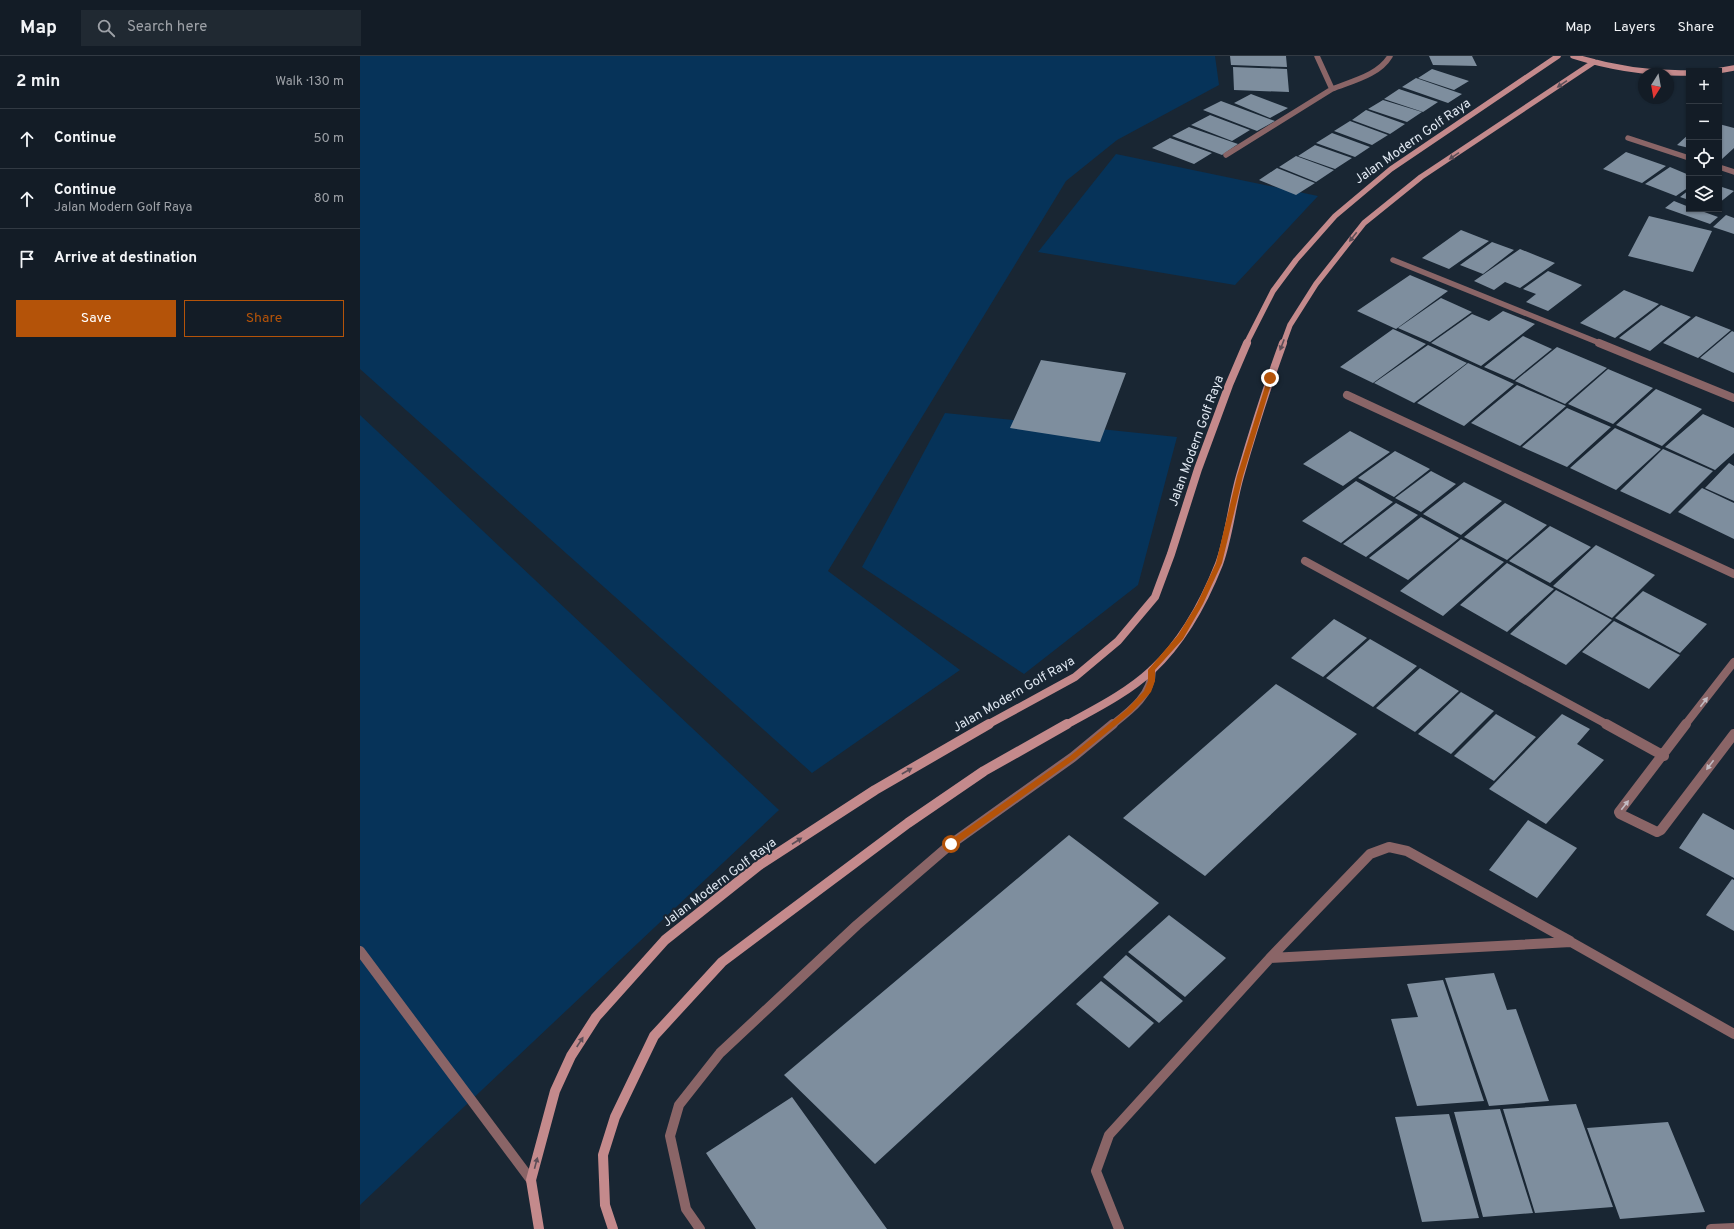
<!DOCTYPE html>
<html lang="en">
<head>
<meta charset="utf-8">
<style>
  :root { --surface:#131c26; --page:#202932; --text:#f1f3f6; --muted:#9da1a7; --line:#323a43; --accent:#b45309 }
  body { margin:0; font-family:Overpass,sans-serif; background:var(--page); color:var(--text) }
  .controls { position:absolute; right:12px; top:12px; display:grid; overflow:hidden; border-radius:0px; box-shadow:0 1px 3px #0004 }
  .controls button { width:36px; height:36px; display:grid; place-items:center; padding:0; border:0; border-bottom:1px solid var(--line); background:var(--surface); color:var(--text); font:20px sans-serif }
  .compass { position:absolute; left:1278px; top:12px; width:36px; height:36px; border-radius:50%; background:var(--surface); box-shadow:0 1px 3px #0004; rotate:191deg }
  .stop { position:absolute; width:12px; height:12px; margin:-9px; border:3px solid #b45309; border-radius:50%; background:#fff }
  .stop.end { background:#b45309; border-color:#fff; box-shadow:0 1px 4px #0008 }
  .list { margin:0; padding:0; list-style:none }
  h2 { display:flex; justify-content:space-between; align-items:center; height:52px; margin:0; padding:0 16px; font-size:17px }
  h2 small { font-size:13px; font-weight:400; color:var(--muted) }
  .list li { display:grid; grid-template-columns:26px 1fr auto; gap:12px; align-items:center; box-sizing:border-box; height:60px; padding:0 16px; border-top:1px solid var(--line) }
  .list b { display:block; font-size:15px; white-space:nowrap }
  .list p { margin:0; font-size:13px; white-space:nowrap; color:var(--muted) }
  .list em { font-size:13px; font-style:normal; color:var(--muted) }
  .actions { display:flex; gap:8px; padding:12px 16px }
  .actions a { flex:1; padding:9px 0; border:1px solid var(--accent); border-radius:0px; text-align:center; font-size:14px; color:var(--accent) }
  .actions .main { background:var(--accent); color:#fff }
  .icon { flex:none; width:22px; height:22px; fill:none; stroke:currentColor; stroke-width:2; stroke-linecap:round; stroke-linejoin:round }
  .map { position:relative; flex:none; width:1374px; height:1173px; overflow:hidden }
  header { display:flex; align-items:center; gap:24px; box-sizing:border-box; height:56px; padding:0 20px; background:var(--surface); border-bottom:1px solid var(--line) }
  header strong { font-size:19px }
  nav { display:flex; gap:22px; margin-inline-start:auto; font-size:14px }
  .search { width:280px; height:36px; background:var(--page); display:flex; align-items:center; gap:10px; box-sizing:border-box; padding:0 14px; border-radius:0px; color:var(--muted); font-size:15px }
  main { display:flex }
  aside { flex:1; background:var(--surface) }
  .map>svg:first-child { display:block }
</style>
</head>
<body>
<header>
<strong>Map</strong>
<div class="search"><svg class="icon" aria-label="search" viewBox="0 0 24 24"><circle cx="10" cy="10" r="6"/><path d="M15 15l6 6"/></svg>Search here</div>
<nav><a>Map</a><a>Layers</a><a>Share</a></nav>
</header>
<main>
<aside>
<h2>2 min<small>Walk · 130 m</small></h2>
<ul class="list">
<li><svg class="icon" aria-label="ahead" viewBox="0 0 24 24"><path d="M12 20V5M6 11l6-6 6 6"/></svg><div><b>Continue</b></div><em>50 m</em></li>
<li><svg class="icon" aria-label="ahead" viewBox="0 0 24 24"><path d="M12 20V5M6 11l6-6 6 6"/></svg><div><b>Continue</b><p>Jalan Modern Golf Raya</p></div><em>80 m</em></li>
<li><svg class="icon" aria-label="arrive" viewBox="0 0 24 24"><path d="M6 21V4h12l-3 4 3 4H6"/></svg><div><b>Arrive at destination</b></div></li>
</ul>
<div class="actions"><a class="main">Save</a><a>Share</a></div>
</aside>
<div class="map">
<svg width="1374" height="1173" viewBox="0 0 1374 1173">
  <rect width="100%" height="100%" fill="#192633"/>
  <path fill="#063359" d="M0,0H855L859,29L757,84L706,125L468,515L600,614L452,717L0,313Z
    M756,98L958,140L875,229L678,196Z
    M585,357L817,381L778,529L664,618L502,511Z
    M0,359L419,754L0,1149Z"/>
  <path fill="#7e8e9e" d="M870,0H926L927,11L871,9Z
    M1069,0H1112L1117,10L1073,9Z
    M873,11L927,13L929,36L874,34Z
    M1072,13L1109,25L1094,34L1058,22Z
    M1056,22L1102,38L1088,47L1042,31Z
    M1039,33L1078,46L1063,56L1024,43Z
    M891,38L928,52L910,62L874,47Z
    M1023,44L1062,56L1047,66L1008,53Z
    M861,45L915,65L897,75L843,54Z
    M1006,54L1045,68L1030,78L992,64Z
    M850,59L890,74L872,85L831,69Z
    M990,65L1028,79L1012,89L974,75Z
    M1359,68L1374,72V92L1362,103L1359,102Z
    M829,71L878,88L862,99L812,80Z
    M972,77L1010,91L995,101L956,87Z
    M1329,78V92L1317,89Z
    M810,82L852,97L834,108L792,92Z
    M955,89L992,102L975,113L938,100Z
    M1266,96L1306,110L1282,127L1243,113Z
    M936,100L974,114L956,126L919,111Z
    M1310,111L1329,119V131L1316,140L1285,128Z
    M917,112L955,127L936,139L899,124Z
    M1359,130L1374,135L1359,147Z
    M1329,134V144L1320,141Z
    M1314,145L1329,151V153H1336L1358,161L1350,168L1305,152Z
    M1366,159L1374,162V178L1353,171Z
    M1289,160L1352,175L1333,216L1268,200Z
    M1101,174L1129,185L1089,213L1062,202Z
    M1132,186L1154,194L1123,218L1100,209Z
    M1160,193L1195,207L1160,232L1145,226L1134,234L1114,225Z
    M1188,215L1222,229L1188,255L1166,246L1176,238L1163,233Z
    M1050,219L1088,235L1036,273L997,255Z
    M1264,234L1299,248L1255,282L1220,267Z
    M1081,242L1112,256L1070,286L1038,272Z
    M1301,249L1331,261L1290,295L1259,282Z
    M1143,255L1175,268L1121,310L1071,287L1112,258L1129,265Z
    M1336,260L1371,274L1338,302L1303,287Z
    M1033,273L1066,288L1013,327L980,311Z
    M1372,275L1374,276V317L1340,302Z
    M1163,280L1192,293L1154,324L1124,311Z
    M1068,289L1107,307L1054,347L1014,327Z
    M1197,291L1247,312L1205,348L1155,325Z
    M681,304L766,317L740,386L650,372Z
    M1108,307L1154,328L1104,370L1057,347Z
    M1248,313L1293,332L1253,368L1208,348Z
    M1157,329L1206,350L1160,390L1111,367Z
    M1296,333L1342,353L1302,390L1256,369Z
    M1207,352L1251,371L1207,411L1162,391Z
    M1343,358L1374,372V397L1355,414L1305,391Z
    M1255,372L1301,393L1256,434L1210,412Z
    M990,375L1030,396L983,430L943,408Z
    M1303,393L1353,415L1310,458L1260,435Z
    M1035,395L1070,413L1034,441L998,422Z
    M1369,407L1374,410V445L1345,432Z
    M1071,415L1096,428L1061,456L1035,442Z
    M996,425L1033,446L981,487L942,465Z
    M1104,426L1142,445L1101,479L1063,458Z
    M1342,432L1374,447V483L1318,456Z
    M1036,447L1058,459L1006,501L983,488Z
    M1145,447L1187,469L1147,504L1104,481Z
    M1061,461L1099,482L1048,524L1009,502Z
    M1190,470L1231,491L1190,527L1149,505Z
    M1101,483L1144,506L1083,560L1040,535Z
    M1236,489L1295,519L1252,562L1193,530Z
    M1147,507L1194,533L1147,576L1100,549Z
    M1196,534L1252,564L1206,609L1150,578Z
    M1283,535L1347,568L1320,597L1255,562Z
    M974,563L1007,582L963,621L931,602Z
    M1254,565L1320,599L1289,633L1222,596Z
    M1010,583L1057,610L1013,651L966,622Z
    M1060,612L1099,635L1055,676L1016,652Z
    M916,628L997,678L845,820L763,762Z
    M1101,636L1134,655L1091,698L1058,678Z
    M1136,658L1176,681L1134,725L1094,700Z
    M1202,658L1230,673L1217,688L1244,704L1186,768L1129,733Z
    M1343,757L1374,774V822L1319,792Z
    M1168,764L1217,792L1177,842L1129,814Z
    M709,779L799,847L515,1108L424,1019Z
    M1372,823L1374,824V875L1346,859Z
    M809,859L866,902L825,941L768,896Z
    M766,899L823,945L799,967L743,921Z
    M1134,917L1147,954L1156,953L1189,1045L1129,1050L1085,922Z
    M1083,924L1124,1045L1057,1050L1031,963L1058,961L1047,928Z
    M741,925L794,967L769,992L716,948Z
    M432,1041L527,1173H396L346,1097Z
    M1216,1048L1253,1151L1175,1157L1143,1053Z
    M1140,1053L1173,1157L1123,1161L1094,1056Z
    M1089,1058L1119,1162L1062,1166L1035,1061Z
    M1308,1066L1345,1156L1260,1163L1227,1072Z"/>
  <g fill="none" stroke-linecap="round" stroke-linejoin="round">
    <path stroke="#8a6567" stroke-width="8" d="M752,669C770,655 792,639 792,614"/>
    <path stroke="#8a6567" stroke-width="10" d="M0,895L171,1124
      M340,1173L326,1153L310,1080L319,1049L360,997L497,869L591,788L713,701L753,668"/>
    <path stroke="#8a6567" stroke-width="5.5" d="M972,33C992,25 1019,19 1030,0
      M1268,82L1329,102
      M866,99L972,33L957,0
      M1359,111L1374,116
      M1033,204L1242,288"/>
    <path stroke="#8a6567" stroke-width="8" d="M1239,287L1374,342
      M987,339L1374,518
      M945,505L1248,669
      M1325,669L1374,606"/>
    <path stroke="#8a6567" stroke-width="10" d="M1246,668L1304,700
      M1326,668L1259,756L1260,758L1297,776L1301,774L1374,678
      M910,902L1010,798L1029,791L1047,795L1210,885
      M759,1173L736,1115L749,1079L910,902L1211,886L1374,978
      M1351,1173L1374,1172"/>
    <path stroke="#c48a8c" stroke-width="5.5" d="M1213,0C1251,12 1289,18 1329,17
      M1357,15L1374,12
      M886,288L913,235L936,204L975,160L1031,113L1198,0
      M923,288L930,269L956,228L1004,167L1061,121L1234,6"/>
    <path stroke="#c48a8c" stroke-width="8" d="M627,669L715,621L758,585L795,541L811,498L838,413L869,329L887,287
      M706,669C735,653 766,638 792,614C822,586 844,546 859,508C869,481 872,447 880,420C893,375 907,331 923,287"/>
    <path stroke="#c48a8c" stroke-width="10" d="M179,1173L171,1124L195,1035L211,1000L236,961L305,884L398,810L515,734L629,668
      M253,1173L245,1149L243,1099L255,1061L294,980L362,906L548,767L624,715L707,668"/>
  </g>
  <defs><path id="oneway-solid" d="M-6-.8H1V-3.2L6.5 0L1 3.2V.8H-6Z"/></defs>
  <g fill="#5d4e57">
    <use href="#oneway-solid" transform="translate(1202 28) rotate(146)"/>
    <use href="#oneway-solid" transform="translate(1094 100) rotate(146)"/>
    <use href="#oneway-solid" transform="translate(993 181) rotate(128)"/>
    <use href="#oneway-solid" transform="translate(922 289) rotate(111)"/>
    <use href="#oneway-solid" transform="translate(547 715) rotate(-30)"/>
    <use href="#oneway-solid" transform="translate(437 785) rotate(-33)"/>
    <use href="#oneway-solid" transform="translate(220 986) rotate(-57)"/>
    <use href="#oneway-solid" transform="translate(176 1107) rotate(-75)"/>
  </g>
  <g fill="#c3bbc2">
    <use href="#oneway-solid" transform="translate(1344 646) rotate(-53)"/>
    <use href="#oneway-solid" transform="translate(1350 709) rotate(127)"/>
    <use href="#oneway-solid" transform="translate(1265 749) rotate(-52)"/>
  </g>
  <path fill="#b45309" d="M908,321L913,322L883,420L862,507L843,548L823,583L795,614V625L791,636L772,656L715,703L594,790H588V786L710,700L767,653L784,635L788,625V614L818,579L837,548L856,507L877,420Z"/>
  <g text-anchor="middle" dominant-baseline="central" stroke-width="4" stroke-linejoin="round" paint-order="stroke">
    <g font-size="13" fill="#e1e9f3" stroke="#192633">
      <text transform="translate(1053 86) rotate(-35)">Jalan Modern Golf Raya</text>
      <text transform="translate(837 385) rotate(-70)">Jalan Modern Golf Raya</text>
      <text transform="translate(654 639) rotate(-30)">Jalan Modern Golf Raya</text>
      <text transform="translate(360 827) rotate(-37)">Jalan Modern Golf Raya</text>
    </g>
  </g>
</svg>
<div class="controls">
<button>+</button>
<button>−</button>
<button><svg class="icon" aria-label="locate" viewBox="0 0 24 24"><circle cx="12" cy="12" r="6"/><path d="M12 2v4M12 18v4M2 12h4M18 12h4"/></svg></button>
<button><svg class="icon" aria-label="layers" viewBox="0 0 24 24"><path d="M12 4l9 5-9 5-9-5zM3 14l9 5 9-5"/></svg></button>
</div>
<svg class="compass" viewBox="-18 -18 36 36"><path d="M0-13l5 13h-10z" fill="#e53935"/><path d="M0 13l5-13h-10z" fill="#9da1a7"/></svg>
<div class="stop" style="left:591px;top:788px"></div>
<div class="stop end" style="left:910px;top:322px"></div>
</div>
</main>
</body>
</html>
